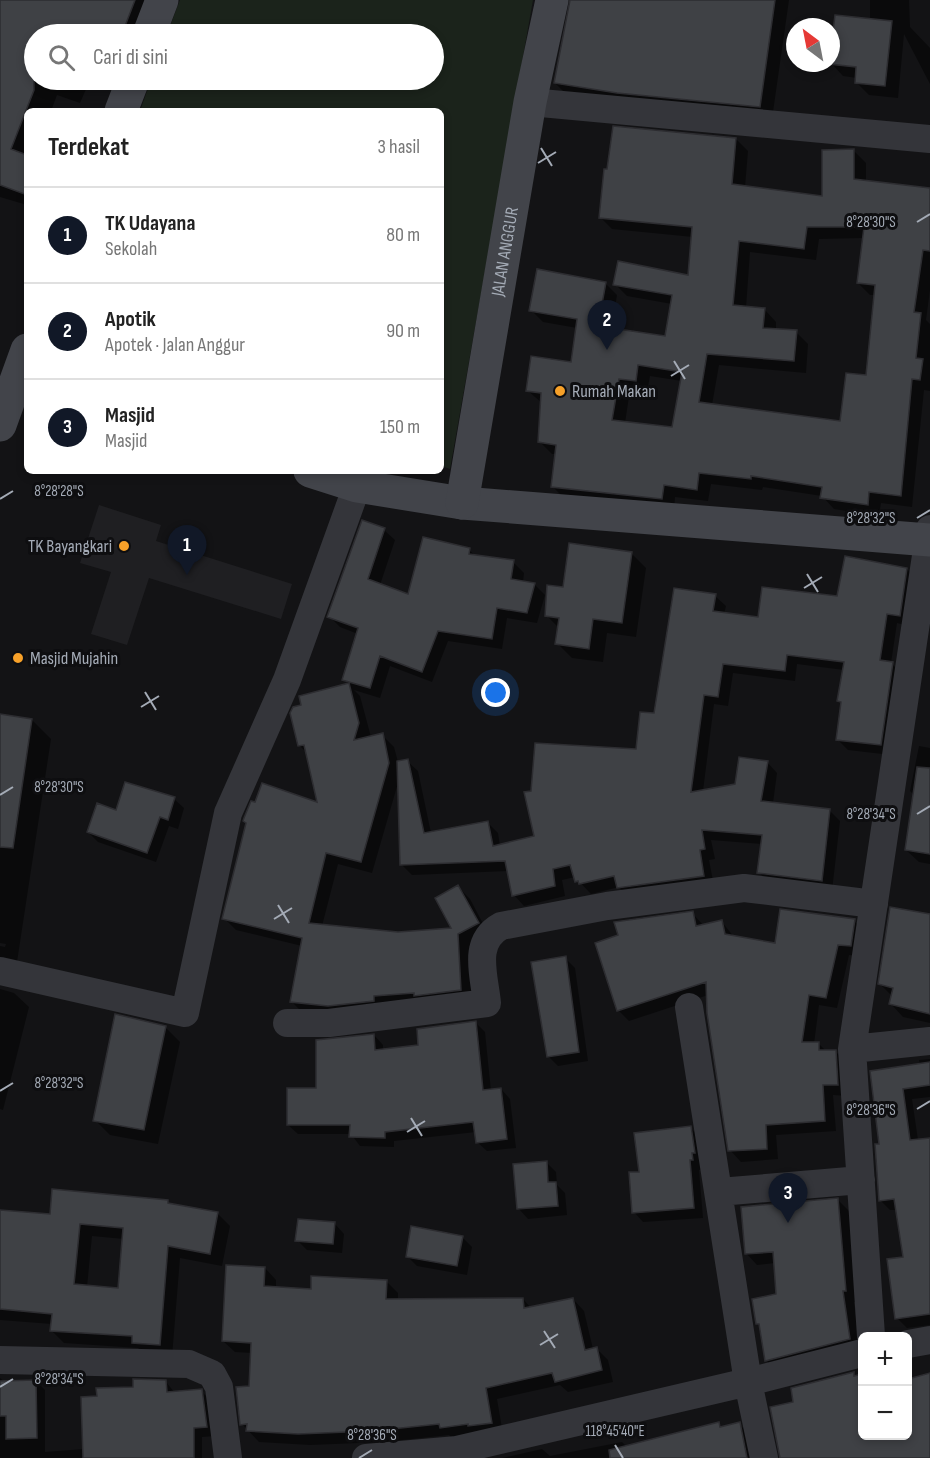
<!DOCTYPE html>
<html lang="id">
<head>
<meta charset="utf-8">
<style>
  :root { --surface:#fff; --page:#f6f6f6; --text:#222; --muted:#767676; --line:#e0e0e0; --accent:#111827 }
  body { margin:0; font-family:"Sofia Sans Condensed",sans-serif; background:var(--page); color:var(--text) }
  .controls { position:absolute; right:18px; bottom:18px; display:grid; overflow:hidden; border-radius:9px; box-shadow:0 3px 9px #0003 }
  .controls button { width:54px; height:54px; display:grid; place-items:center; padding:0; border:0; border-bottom:2px solid var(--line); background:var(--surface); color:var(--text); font:30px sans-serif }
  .compass { position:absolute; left:786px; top:18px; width:54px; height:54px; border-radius:50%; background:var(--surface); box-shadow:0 3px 9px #0003; rotate:328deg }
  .you { position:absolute; left:496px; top:693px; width:21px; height:21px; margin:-15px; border:4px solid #fff; border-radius:50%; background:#1a73e8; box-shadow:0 0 0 9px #1a73e833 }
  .badge { display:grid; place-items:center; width:39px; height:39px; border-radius:50%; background:var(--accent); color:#fff; font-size:20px; font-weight:700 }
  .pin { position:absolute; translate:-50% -50px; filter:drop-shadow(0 2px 3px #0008) }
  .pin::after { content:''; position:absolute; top:32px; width:21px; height:18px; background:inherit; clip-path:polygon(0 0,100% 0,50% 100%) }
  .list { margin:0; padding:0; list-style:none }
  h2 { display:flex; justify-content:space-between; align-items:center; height:78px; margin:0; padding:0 24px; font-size:26px }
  h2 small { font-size:20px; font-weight:400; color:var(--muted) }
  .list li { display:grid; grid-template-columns:39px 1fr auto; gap:18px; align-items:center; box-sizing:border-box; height:96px; padding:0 24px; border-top:2px solid var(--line) }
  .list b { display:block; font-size:22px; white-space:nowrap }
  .list p { margin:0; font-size:20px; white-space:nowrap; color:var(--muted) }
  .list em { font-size:20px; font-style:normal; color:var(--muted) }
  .icon { flex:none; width:33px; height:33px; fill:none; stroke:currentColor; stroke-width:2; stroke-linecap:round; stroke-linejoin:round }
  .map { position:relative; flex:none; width:930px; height:1458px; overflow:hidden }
  .search { position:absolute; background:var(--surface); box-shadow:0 3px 9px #0003; left:24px; top:24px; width:420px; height:66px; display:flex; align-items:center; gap:15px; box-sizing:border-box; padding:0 21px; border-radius:33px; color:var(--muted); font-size:22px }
  .panel { position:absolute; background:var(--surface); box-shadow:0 3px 9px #0003; left:24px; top:108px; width:420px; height:366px; border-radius:9px }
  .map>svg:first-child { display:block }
</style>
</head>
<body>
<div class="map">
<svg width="930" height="1458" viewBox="0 0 930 1458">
  <rect width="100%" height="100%" fill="#131315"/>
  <path fill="#1f1f22" d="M99,505L161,525L156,541L292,584L281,619L149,578L127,645L91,634L111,572L80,563Z"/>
  <path fill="#1b231b" d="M180,0H533L450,469L441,466V111H140L151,80H434V34H167Z"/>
  <path fill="#0007" fill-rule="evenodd" d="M0,0H158L145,34H34V80H90L80,103L57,95L51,111H27V205L0,197Z
    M572,0H789L772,119L568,96L555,83Z
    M870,0H909L910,27L930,48V84L904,34L898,98L869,95L856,82L857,78L843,76L831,63L870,20Z
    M736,139L748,151L745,187L824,197L854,151L866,163V182L930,190V290L926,320L930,324V391L924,390L912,507L881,503L879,516L834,509L822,496L763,487L762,490L711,484L708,501L675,497L674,511L564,498L552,486L556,454H552L540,442L542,403L528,391L572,363L577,328L543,322L531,310L605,283L617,295L611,330L666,338L672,304L627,296L615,284L690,276L693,237L612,229L600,217ZM864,238L858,283L870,295H875L867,377L842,423L712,405L719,365L806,373L808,344L796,332L776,330V322L765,310L746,308L750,252L816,260L819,239ZM650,376L682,381L673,429L625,423L630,390L647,392Z
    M384,530L395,540L380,585L410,596L469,550L476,556L513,562L524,573L523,582L534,584L545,595L537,623L507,618L502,649L448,641L432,682L390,666L380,698L354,690L360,696L371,737L382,735L394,747L398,762L407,761L418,771L431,833L488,823L498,833L500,846L536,838L637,750L715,596L726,606L724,614L760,619L838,598L907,569L917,580L910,626L897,623L891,663L902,674L891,755L848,750L837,739L842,704L839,700L844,670L797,664L795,681L733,673L728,706L714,704L703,791L736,785L767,762L777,773L773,803L830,811L840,821L832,891L769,883L759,872L762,844L711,840L715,859L709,860L714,886L629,898L619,887L591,894L575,877L562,880L565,896L524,906L514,895L508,871L412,875L401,864L398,783L372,873L338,864L322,926L398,934L453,929L458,887L470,899L489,935L469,946L473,1001L303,1013L291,1001L302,946L236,930L224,918L247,824L319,805L307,753L300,746L349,684L344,680L358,634L340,627L329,616Z
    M631,553L646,568L636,637L607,633L603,662L572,658L557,643L559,628L546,615L564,589Z
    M0,715L32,720L51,739L17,962L0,960V946L5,947L6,944L0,943Z
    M919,746L930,748V864L919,862L906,850L915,796L910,791Z
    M174,799L184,808L178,829L169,826L156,862L98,842L88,832L117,812Z
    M692,913L704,926L722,922L734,937L776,945L854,921L865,932L861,956L849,955L837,1008L819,1005L814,1044H819L826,1051H835L846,1062L848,1096L833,1095L836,1131L776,1135L778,1159L741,1162L730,1150L708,995L629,1021L618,1010Z
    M930,914V1023L903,1017L891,1004L892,996L880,984Z
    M565,958L575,968L588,1061L558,1066L548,1056Z
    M0,989L14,993L29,1007L3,1110L0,1109Z
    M476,1023L485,1032L491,1091L501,1089L510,1099L516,1148L487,1151L477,1142L476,1132L394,1141V1147L360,1146L351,1134H298L288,1125L318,1089L374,1035L383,1045V1050L419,1046Z
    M165,1027L180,1042L158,1144L110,1135L95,1120Z
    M930,1059V1097L912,1099L918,1140L930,1139V1325L907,1328L897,1318L905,1258L897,1210H890L880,1200L881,1145L872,1072L920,1065L919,1060Z
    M691,1128L700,1138L702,1169L699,1170L703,1218L643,1222L634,1212L640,1173Z
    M546,1162L556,1172L557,1185L565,1193L567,1215L528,1219L519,1209Z
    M838,1200L849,1211L856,1302H854L860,1350L777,1371L766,1360L762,1328L757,1324L778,1296L775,1263L757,1265L746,1253Z
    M167,1202L171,1205L217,1213L230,1226L222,1266L180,1258L172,1357L146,1355L138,1348L64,1343L52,1331V1324L0,1320V1211L51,1216ZM92,1236L124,1239L120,1289L87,1287Z
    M335,1224L344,1234L342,1253L307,1250L297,1240Z
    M462,1237L472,1247L467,1275L417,1266L407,1256Z
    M265,1268L276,1280V1288L312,1291L386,1281L398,1293V1301L523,1299L531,1308L573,1299L584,1311L593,1349H597L608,1360L613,1382L568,1392L560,1385L497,1399L503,1434L453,1439L449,1435L384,1442L310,1445L259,1442L242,1424L250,1387L252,1353L235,1352L223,1341Z
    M853,1374L857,1377L862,1376V1436H908V1380L930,1374V1458H780L795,1403Z
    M0,1378L5,1382L36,1381L45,1390V1452L84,1449L98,1398L166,1382L175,1393L201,1391L210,1400L215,1436L202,1437V1458H0Z
    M718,1423L723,1428L739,1424L749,1434L755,1458H502L542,1449L550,1456L622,1442L627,1447Z"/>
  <path fill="#3f4145" stroke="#2d2d31" stroke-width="1.5" fill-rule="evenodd" d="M0,0H135L122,34H34V90L11,149L27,155V195L0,185Z
    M570,0H775L760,107L617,93L554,83Z
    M835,15L892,21L885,86L855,83L856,67L829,64Z
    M613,126L736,138L732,184L822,196V150L854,149V179L930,188V251L923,250L914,312L921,313L916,358L923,359L920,380L912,379L901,496L869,492L868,505L820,498L822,487L751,476V479L699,473L697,490L664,485L662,499L551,487L556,445L538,442L541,393L526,391L531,356L571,362L577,319L529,311L537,269L606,282L598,326L665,336L672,295L613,285L618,261L688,275L692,227L599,218L604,169H607ZM807,227H864L857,283L875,285L866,375L846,373L840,421L699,402L707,354L794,361L797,330L763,328L765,308L733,305L739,241L804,249ZM638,365L682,372L672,427L612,420L619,379L636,381Z
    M362,520L385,528L368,579L408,594L423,537L470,548L469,554L514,560L511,579L535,583L527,613L497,608L492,639L438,631L422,672L380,656L370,688L342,680L358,628L327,617Z
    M569,543L632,552L622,623L593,619L589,649L555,644L559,618L545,616L547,585L563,587Z
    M845,556L907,568L900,616L887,614L880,660L893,662L881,745L836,740L841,702L837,701L844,662L787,655L785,671L723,664L718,697L704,695L691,792L735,784L739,757L768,761L761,801L830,809L822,881L757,873L762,835L702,830L705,849L700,850L704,876L617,888L614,876L579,884L578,881L575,882L570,865L553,869L555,886L512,896L505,861L400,865L397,761L408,759L424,833L488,821L493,846L534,836L524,792L531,791L535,743L636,749L640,712L654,713L674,588L716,594L713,611L758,617L762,587L837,596Z
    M349,683L359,723L354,740L383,733L389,763L361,862L326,853L309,923L398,932L451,928L435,898L458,885L479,923L458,934L461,990L414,996V993L374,996V1001L328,1006L290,1002L302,938L222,919L246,823L243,821L244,818L251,801L255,802L262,783L317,802L304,745L298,746L290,713L293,707L301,705L299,696Z
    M0,714L32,719L13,848L0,847Z
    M917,767L930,768V854L905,850Z
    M125,782L175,797L168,820L160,817L147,853L87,832L97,803L116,810Z
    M890,907L930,914V1014L889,1004L893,988L878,984Z
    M780,909L855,919L851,946L838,945L826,998L809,995L802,1042H819V1050H836L838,1085H823L825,1121L766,1125L767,1149L728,1151L707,1013L706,982L617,1011L595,943L618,935L614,922L693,911L696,926L722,920L725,934L775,943Z
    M566,956L579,1052L547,1057L531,962Z
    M115,1014L166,1026L144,1130L93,1121Z
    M476,1021L483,1090L501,1088L507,1139L476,1143L473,1122L385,1132V1138L349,1137L350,1125H287V1088H316V1040L374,1034L375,1050L418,1045L417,1029Z
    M930,1062V1085L903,1089L910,1140L930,1138V1314L895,1319L887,1259L903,1257L894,1199L879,1201L875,1144H879L870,1071Z
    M691,1126L695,1153H692L693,1160H690L694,1208L632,1213L629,1172H639L634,1133Z
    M547,1161L548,1182H556L558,1206L517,1209L513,1164Z
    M52,1189L168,1200V1203L218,1212L210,1254L168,1246L160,1345L132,1343V1336L50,1331L52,1314L0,1309V1210L50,1214ZM80,1224L123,1228L118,1288L74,1284Z
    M838,1198L846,1291H843L850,1339L765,1361L759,1324H756L752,1299L776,1294L773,1252L745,1254L741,1207Z
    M298,1219L335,1222L333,1244L295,1241Z
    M411,1226L463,1236L457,1266L406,1257Z
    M226,1265L265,1267L264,1286L311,1289V1276L387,1280L386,1299L523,1298L524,1308L573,1298L585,1350L597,1347L602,1370L555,1382L552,1373L486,1388L492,1423L468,1426V1424L440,1428L439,1424L372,1431L298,1434L246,1431L247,1424L240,1425L236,1387L249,1386L251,1343L222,1341Z
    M854,1372V1376L862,1374V1436H908V1379L930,1373V1458H780L770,1407L793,1402L791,1388Z
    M133,1379L166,1380L167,1392L202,1389L207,1427L194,1428V1458H83L81,1397L97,1396L96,1388L133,1387Z
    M36,1380L37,1438L6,1439V1416H0V1381Z
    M719,1422L720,1427L740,1422L747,1458H610L609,1450Z"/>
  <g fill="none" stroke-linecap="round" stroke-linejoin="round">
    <path stroke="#34353a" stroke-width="28" d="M530,102L930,139
      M0,971L185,1013L228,813L287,680L357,486
      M287,1023H329L487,1003C484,974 472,942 501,926L607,906L744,888L874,904
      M852,1049L930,1041
      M719,1192L861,1180
      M871,1336L852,1049L930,529
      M908,1344L930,1340
      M0,1360L189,1364L212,1374L219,1387L228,1458
      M366,1458L457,1450L748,1382L689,1007
      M764,1458L748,1382L862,1353"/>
    <g stroke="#42444a" stroke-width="33">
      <path d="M149,34L162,0"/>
      <path d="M121,111L133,80"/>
      <path d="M0,425L27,350"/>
      <path d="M310,471L357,486L462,503L930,540"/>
      <path id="s1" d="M462,503L530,102L552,0"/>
    </g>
  </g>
  <path fill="none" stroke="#a4abb6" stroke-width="2" d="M541,148L552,166M538,163L556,152M917,222L930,214M674,361L685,379M671,376L689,365M0,499L13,491M917,518L930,510M807,574L818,592M804,588L822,577M145,692L156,710M141,707L159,696M0,795L13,787M917,814L930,806M278,905L289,923M274,919L292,908M0,1091L13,1083M917,1109L930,1101M411,1118L422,1136M407,1132L425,1121M544,1331L555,1348M540,1345L558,1334M0,1387L13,1379M615,1445L623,1458M359,1458L372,1450"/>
  <g fill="#f7a129" stroke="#0e0e10" stroke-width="2">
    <circle cx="560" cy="391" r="6"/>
    <circle cx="124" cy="546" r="6"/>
    <circle cx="18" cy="658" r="6"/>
  </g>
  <g text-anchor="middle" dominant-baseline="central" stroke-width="6" stroke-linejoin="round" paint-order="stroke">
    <g font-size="18" fill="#a4abb6" stroke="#0e0e10">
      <text stroke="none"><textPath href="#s1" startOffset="255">JALAN ANGGUR</textPath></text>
    </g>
    <g font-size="18" fill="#a4abb6" stroke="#0e0e10" text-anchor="start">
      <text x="572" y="391">Rumah Makan</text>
      <text x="112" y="546" text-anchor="end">TK Bayangkari</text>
      <text x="30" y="658">Masjid Mujahin</text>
    </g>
  </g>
  <g font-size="15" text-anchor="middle" fill="#a4abb6" stroke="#0e0e10" stroke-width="6" stroke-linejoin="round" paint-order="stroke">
    <text x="871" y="227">8°28'30"S</text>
    <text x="59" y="496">8°28'28"S</text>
    <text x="871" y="523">8°28'32"S</text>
    <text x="59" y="792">8°28'30"S</text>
    <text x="871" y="819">8°28'34"S</text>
    <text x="59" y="1088">8°28'32"S</text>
    <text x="871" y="1115">8°28'36"S</text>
    <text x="59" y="1384">8°28'34"S</text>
    <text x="615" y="1436">118°45'40"E</text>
    <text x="372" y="1440">8°28'36"S</text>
  </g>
</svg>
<div class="controls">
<button>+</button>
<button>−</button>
</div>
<svg class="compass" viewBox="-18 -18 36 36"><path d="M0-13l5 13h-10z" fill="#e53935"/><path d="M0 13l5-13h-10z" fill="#767676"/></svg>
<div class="you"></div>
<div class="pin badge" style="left:187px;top:575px">1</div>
<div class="pin badge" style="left:607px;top:350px">2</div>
<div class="pin badge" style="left:788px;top:1223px">3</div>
<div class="search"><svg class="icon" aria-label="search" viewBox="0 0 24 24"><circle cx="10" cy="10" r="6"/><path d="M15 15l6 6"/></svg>Cari di sini</div>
<section class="panel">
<h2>Terdekat<small>3 hasil</small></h2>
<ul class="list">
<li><span class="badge">1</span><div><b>TK Udayana</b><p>Sekolah</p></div><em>80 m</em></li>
<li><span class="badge">2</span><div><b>Apotik</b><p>Apotek · Jalan Anggur</p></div><em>90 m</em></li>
<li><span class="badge">3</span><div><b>Masjid</b><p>Masjid</p></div><em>150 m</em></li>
</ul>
</section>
</div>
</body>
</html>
